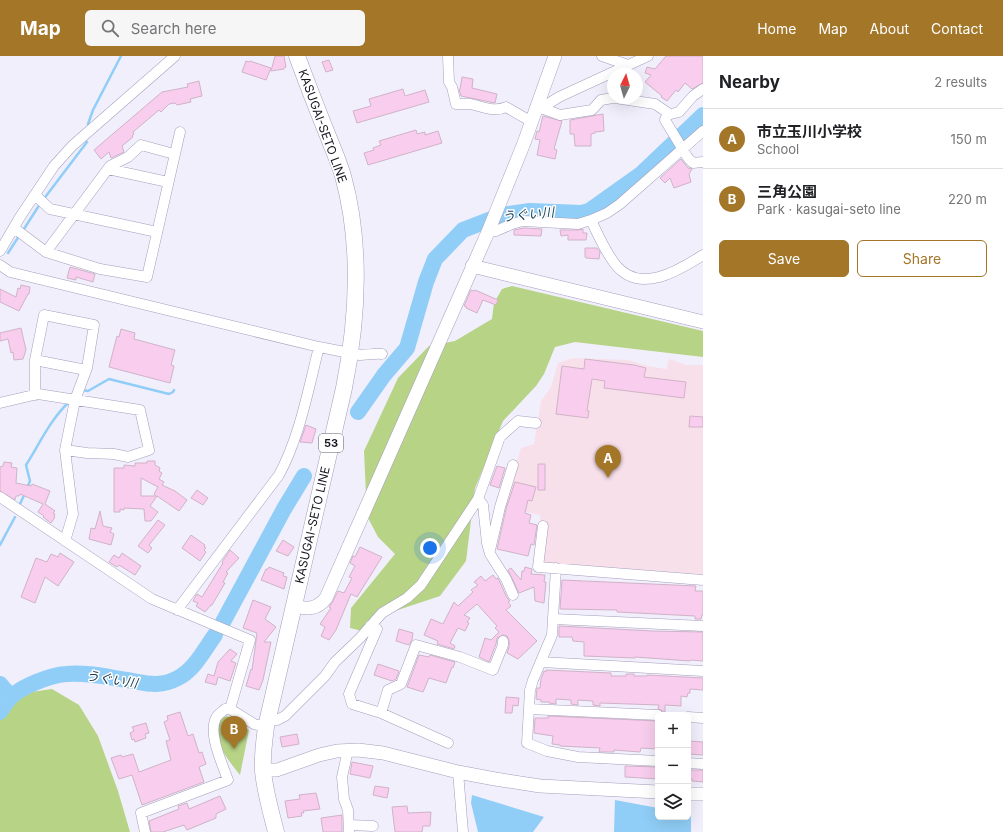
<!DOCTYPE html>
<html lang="en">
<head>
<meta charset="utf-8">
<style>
  :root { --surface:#fff; --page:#f6f6f6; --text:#202124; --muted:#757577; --line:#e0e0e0; --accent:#a37628 }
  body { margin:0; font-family:Inter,"Noto Sans JP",sans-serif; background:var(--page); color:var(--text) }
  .controls { position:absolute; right:12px; bottom:12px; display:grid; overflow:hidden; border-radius:6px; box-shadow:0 4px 16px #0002 }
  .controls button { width:36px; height:36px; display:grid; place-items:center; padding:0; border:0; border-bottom:1px solid var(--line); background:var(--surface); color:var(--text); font:20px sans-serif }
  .compass { position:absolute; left:607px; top:12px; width:36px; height:36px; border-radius:50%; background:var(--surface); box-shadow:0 4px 16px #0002; rotate:5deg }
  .you { position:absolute; left:430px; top:492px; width:14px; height:14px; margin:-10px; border:3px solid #fff; border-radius:50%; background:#1a73e8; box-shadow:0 0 0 6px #1a73e833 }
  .badge { display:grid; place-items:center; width:26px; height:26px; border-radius:50%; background:var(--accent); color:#fff; font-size:13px; font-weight:700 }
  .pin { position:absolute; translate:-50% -33px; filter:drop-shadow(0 1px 2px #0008) }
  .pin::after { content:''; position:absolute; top:21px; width:14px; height:12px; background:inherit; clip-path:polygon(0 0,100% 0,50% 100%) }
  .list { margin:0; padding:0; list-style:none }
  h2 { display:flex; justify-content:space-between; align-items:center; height:52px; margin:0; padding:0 16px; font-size:17px }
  h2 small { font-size:13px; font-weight:400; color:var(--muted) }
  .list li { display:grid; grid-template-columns:26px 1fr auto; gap:12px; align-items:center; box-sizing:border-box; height:60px; padding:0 16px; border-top:1px solid var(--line) }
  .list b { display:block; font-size:15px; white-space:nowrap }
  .list p { margin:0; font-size:13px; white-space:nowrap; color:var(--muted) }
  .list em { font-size:13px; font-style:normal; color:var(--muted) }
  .actions { display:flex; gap:8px; padding:12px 16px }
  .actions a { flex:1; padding:9px 0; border:1px solid var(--accent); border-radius:6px; text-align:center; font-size:14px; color:var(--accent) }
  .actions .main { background:var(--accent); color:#fff }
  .icon { flex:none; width:22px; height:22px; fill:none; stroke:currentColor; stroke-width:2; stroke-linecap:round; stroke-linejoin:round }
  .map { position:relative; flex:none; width:703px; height:776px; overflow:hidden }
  header { display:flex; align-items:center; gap:24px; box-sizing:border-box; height:56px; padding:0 20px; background:var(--accent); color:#fff }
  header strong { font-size:19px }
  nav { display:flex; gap:22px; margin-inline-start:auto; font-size:14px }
  .search { width:280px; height:36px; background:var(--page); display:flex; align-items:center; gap:10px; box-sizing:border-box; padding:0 14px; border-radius:6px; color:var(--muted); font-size:15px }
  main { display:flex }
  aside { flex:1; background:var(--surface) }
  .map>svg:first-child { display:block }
</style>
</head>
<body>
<header>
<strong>Map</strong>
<div class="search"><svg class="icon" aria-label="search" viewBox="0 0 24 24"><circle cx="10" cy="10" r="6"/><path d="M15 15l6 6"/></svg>Search here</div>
<nav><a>Home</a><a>Map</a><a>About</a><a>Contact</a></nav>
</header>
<main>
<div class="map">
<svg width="703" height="776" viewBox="0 0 703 776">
  <rect width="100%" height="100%" fill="#f1effc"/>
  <path fill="#f8e0ea" d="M573,302L629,304L648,310L666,313L669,303L686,309H703V518L542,509L540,459L503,451L521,392L534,388L541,345L551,331L558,307Z"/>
  <path fill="#b7d385" d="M512,230L703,275V301L575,286L555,291L544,318L536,330L503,365L475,432L466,505L440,540L389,557L362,575L350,572L351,552L395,498L378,481L367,460L364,395L398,322L429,290L455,285L492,263L494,247L502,233Z
    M52,633L79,649L98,680L118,735L130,776H0V643L10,644L24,637Z
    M227,660L249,674L240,719C228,704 210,682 220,662Z"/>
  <path fill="#90cef7" d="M472,739L544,761L533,776H478L471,747Z
    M615,744L658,752V761H688V757H691V776H614Z"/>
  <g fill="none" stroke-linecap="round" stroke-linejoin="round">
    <path stroke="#90cef7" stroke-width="2.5" d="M88,68L93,54L121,0
      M43,144L87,86
      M581,157L583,164
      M22,176L40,148
      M8,197L19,180
      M82,334L88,335L109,323L169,338L173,336L174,334
      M27,432L30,425L26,409C40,387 50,364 69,346
      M20,448L25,437
      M0,489L15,461"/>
    <path stroke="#90cef7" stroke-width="16" d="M358,356L384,319L407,292L426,226L435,203L463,174L502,159L530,155L581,157L589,155L641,118L703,59
      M223,566L284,453L304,420
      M0,628L11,641
      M0,656C3,651 7,645 11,641C22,630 51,619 66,618C87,616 107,621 127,624C146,627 159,632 178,622C195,613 204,594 215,579"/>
  </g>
  <path fill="#f8cded" stroke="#d0b3c8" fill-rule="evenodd" d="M275,0H284L286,11L284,12V13L271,15Z
    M666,0H703V27L692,33L685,27L678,36L676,34L667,45L661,41L662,40L645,26L651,19L645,17L647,11L655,13Z
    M329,4L333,14L326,16L322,6Z
    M246,5L249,6L250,5L271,12L266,24L242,16Z
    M462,21L473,23L472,32L497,38L495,47L461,40L459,33H460Z
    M199,25L202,40L190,43L191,46L177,49L175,47L169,48L161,56L159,54L133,76L134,78L132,80L133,81L122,90L124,96L111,102L109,96L101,103L94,94L162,36L188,31L187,28Z
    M403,33L405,40L425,34L429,46L357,67L353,55L371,50L369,43Z
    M603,58L604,75L595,76V77L591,78V90H575L574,78H570V64Z
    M543,60L562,65L554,93L557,94L555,103L537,99L540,84L535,83L537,75L539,76Z
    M416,74L417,78L425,76V79L438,75L442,87L368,109L364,97L374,94L373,92L381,89L379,85Z
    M681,103L688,112L692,113L689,118L691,126L674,132L670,122L665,127L660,122Z
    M524,172L542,173L541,180L514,179V174Z
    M583,173V177H587L586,184H568V179L561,180L560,174H578Z
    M585,192H597L600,196L599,203L586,202L585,201Z
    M70,211L95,218L93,226L76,221V224L67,222Z
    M21,229L30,231L29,238H28L19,255L0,246V233L16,241L18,232L20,233Z
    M471,234L474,235L475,234L498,244L496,249L483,244L477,257L466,252L467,251L464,250Z
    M21,272L26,294L23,303L14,304L13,296L11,297L8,283L0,285V277Z
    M121,273L135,277L134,283L175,294L171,309L174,310L170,327L109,311L117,280L119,281Z
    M585,303L634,309L646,312L644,321L686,326L684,342L604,332L605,325L592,323L587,355H589L588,362L556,358L562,310L584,313Z
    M690,360L703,361V371H689Z
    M306,369L316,373L312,387L300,386Z
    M147,405H155V409L160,412L159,415L162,417L159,423L164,426L162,429L175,435L187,444L179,455L157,440L150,450L158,456L151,465H145L144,453L124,452V454L120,453V456H114V412H124V409L135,410V407H147ZM141,422L158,431L154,438L156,440H141Z
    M4,406L12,407L11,411L17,412L16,427L31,430L32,428L50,435L45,448L55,455L53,457L55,458L54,460L55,461L51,467L43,461L44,460L38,456L43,448L20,438L19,440H16L15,444L0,435V411L3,410Z
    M538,408H545V434H538Z
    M497,410L505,412L499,432L490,429Z
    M515,426L536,431L532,445L528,444L525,457L531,459L529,467L537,469L534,489L531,488L528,500L497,493L506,453Z
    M197,434L208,442L203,449L191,442Z
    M100,455L103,470L112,472L110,476L114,478L111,489L89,483L91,472L95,473Z
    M158,464L165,469L149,489L152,492L148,497L138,490Z
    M191,479L205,489L204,491L206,492L204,494L206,496L200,505L182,492Z
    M283,484L294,491L288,500L276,495Z
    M360,491L382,501L357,541L351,538L336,574L329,584L321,580L325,571L320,568L331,552L329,551L333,545L338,535L344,537L352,522L349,521L355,510L350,507L353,500L355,501Z
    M230,494L239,502L226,516L228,517L223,526L225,527L212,549H211L205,556L196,550L198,547L193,545L197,538L202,541L223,507L222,506Z
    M60,497L74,506L58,530L45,521L35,547L21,541L36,502L47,506L51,498L58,501Z
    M122,497L141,510L135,519L119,509L117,511L109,506L114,499L119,502Z
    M269,511L284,517L283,520L287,521L284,533L261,524L266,513H268Z
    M525,511L532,513L531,518L545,519L544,526H546L544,547L535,545L534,531L519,537L508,514L511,512L521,524L522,515H524Z
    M493,519L496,523L498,522L507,542L510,545L508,546L511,550L506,554L537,585L518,603L507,597L509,591V585L507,580L503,579L497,582L496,588L489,606L479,601L485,582L491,584L499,576L495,572L497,570L477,548L464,559L470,562L467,566L469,567L465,575L458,572L450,587L455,590L454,593L437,588L438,585L424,579L431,563L443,568L454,546L458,550L473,536L471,534L478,529L474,526L481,520L485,525Z
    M562,524L696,530L695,535H703V559H702L701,563H695V560L617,556V554L560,553Z
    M253,544L271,551L265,563L276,571L264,586H271L263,624L259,634L246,630L251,613L252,614L257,577L243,572Z
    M559,570L652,575L703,576V605L691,604L690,605L635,601V602L584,600V586L573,585L572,581H559Z
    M399,573L413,577L412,584L409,589L396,585Z
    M230,593L237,598L231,605L236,607L230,625L218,621L216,629L205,626L208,618L214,620L218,606Z
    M419,599L429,601L430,599L455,606L453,612L452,611L446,627L429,622L423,636L407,631Z
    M378,608L399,615L396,623L392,625L374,619Z
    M546,614L611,617V620H626V618H634V620H647V619L703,622V634L690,633V637H688L687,641L681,640V650L665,649V656L658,653L659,649L600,647V650L593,649V645L578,644V649L571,648V644L556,643V648L549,647V646H541V644L536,643L537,632H540L541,623L544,615L546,616Z
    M506,641L519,642L518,650L513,649L512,657H505Z
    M180,656L188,680L193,678L199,697L202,696L206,708L199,711L204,726L142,749L132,719L119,723L111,702L121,699L122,701L133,698L139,716L171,704L166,685L170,684L164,666L168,664L167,660Z
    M548,660L658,665V693L641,692L640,696L614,694V696H599L600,692L560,690V689L552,688L553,680L534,677L535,662H548Z
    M146,667L149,677L145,678L146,682L135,686L134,683L132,684L130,677L134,675L132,671Z
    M297,678L299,688L282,691L280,681Z
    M688,685L703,686V699L688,698Z
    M352,706L373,710L370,722L350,718Z
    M625,710L658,711V723L625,721Z
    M689,714H703V726L692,725V723L689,722Z
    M375,730L389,732L387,742L373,739Z
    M316,737L320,753L303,755L304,757H301L302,760L288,762L285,745L300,743L299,739Z
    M220,740L226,753L216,758V762L187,774L184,769L163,776H151L149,765L179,753L178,750L187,747L189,753Z
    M407,750L408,757L431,756L430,770H423L422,776H395L392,751Z
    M342,759V776H323L321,762Z"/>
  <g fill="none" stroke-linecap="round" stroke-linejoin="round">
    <defs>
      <path id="minor" d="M448,0L449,26L452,31L456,48C461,48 466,48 470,48C482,50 494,57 506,51L532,66
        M602,0L628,9
        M615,42L655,48L668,57L671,58L679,56L693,40L703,33
        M541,52L560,59L592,54L601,44L613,42
        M537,55L559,41L648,0
        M668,57L665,64L688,102L693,107L703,106
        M108,113L168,126
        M35,139L50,153L157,176
        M591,164C598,179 605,195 615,208C639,239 678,215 703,199
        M14,172L46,196L100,213L147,221L180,76
        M488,176L496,175L512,168L523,165L578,168L591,164L607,157L620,148L703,75
        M0,195L20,161L54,110L72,90L175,0
        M46,196L110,110L128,101L141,89L174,98
        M0,209L10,216L319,291L360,299C368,299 374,297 382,298
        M35,304L86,314
        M35,339V304L44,259L94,269L87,312L75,344L65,394L73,458L65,485
        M0,347L38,338L140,354L149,394L128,401L114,398L87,397L65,394
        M0,441L152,543L250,584L230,653L254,668L266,671
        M478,443L483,449L487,487L490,498L506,523L513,539
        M543,470L538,511L703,524
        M490,494L500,451L513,409
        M556,512L552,579L533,624L530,634L527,687L547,695L578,701L658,705
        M177,554L279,419C300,380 308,334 319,291
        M554,563L703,570
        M370,570L377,573L349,638L352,648L381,657L448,687
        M541,606L703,615
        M529,653L658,659
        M381,657L388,634L401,628L416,589L460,601L493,614L503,589V585
        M688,661L703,662
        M267,663L277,664L285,660L325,620L335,606L360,582L382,557L407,542L421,529L478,443L500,381L518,365L536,367
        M348,694L342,721L344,743L348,754L349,776
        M688,707L703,708
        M458,716L463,776
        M349,769L373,770
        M145,776L141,757L228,724C222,707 208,678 216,662C218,658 222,656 225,653H230"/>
      <path id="tertiary" d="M472,210L703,266
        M293,550C307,553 317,554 326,542L488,176L524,87L555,0
        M263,714H277L319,699L337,695L358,694L383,697L458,716L495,723L540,730L658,736
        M688,738H703"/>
      <path id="primary" d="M276,776C271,756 265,736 263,715C262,700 264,686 266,671L344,332C358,262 362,189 343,120C339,106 333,93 328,80C317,53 307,27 297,0"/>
    </defs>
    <use href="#minor" stroke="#a49ebc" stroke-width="11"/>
    <use href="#tertiary" stroke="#a49ebc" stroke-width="14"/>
    <use href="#primary" stroke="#a49ebc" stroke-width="17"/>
    <use href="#minor" stroke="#fff" stroke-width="10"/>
    <use href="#tertiary" stroke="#fff" stroke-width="13"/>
    <use href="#primary" stroke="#fff" stroke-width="16"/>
  </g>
  <g text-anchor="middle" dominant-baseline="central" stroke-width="3" stroke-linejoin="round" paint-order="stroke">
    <rect fill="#fff" stroke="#5e5c64" stroke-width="1" x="319" y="378" width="24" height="18" rx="3"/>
    <g font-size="11" font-weight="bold" fill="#191621">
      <text x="331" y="387">53</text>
    </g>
    <g font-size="12" fill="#191621" stroke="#fff">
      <text transform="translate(323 70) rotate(70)">KASUGAI-SETO LINE</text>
      <text transform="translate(312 469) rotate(-77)">KASUGAI-SETO LINE</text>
    </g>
    <g font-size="13" font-style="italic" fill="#1b3e53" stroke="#fff">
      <text transform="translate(528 158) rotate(-5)">うぐい川</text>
      <text transform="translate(112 623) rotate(9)">うぐい川</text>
    </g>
  </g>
</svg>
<div class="controls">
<button>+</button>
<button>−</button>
<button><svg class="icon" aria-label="layers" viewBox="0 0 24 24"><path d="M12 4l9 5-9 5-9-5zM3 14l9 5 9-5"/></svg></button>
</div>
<svg class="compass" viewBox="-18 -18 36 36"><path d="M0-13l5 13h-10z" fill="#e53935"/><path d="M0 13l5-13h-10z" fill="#757577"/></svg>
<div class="you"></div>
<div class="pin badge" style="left:608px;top:422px">A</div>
<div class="pin badge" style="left:234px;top:693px">B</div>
</div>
<aside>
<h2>Nearby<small>2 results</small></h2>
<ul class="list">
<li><span class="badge">A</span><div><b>市立玉川小学校</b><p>School</p></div><em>150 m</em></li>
<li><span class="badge">B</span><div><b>三角公園</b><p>Park · kasugai-seto line</p></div><em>220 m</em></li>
</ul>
<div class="actions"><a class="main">Save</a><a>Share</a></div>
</aside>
</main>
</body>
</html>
